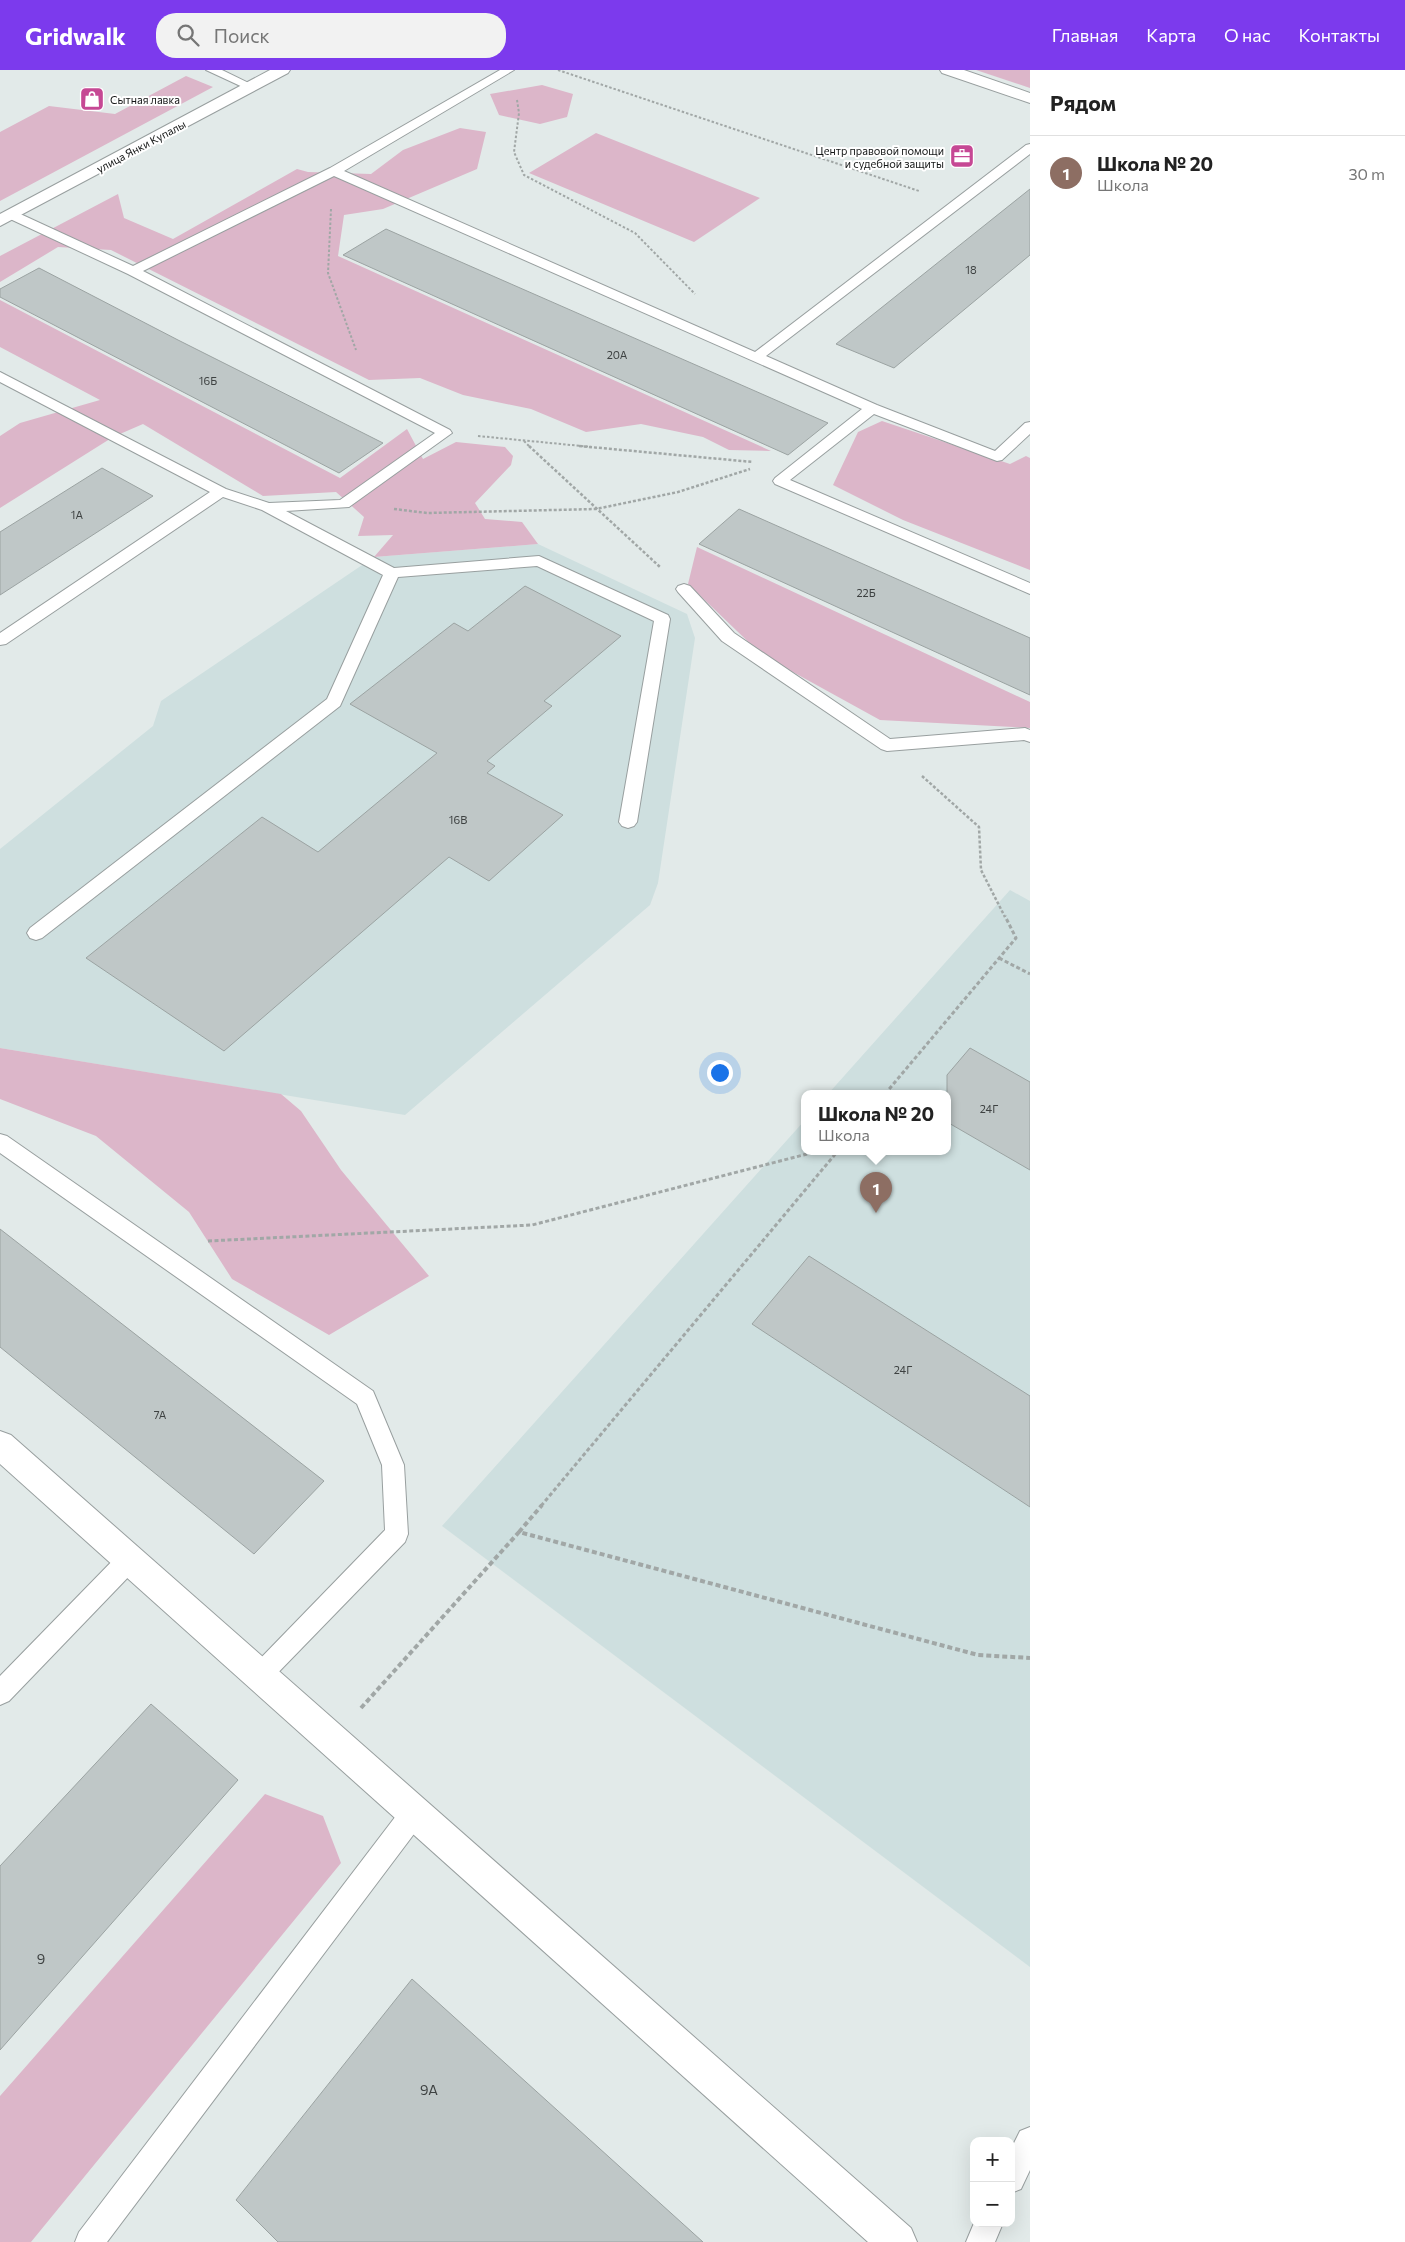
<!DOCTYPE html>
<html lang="ru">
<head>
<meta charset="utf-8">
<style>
  :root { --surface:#fff; --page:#f2f2f2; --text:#222; --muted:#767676; --line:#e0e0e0; --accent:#7c3aed }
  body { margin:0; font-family:Commissioner,sans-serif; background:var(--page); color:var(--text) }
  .controls { position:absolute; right:15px; bottom:15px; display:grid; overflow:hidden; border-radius:10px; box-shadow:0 5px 20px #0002 }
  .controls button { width:45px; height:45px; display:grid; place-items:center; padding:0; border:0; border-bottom:1px solid var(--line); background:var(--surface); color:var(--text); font:25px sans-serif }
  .you { position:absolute; left:719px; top:1002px; width:18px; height:18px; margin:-12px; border:4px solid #fff; border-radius:50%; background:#1a73e8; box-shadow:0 0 0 8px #1a73e833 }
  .badge { display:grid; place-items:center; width:32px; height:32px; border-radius:50%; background:var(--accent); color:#fff; font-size:16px; font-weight:700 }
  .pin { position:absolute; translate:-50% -41px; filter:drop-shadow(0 1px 2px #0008) }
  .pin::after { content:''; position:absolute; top:26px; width:18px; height:15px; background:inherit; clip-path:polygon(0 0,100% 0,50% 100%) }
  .popup { position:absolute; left:801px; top:1020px; width:150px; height:65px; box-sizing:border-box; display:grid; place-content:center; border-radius:10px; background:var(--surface); filter:drop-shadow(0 1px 4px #0005); font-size:16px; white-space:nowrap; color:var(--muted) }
  .popup b { font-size:19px; color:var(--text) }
  .popup::after { content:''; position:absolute; left:50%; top:100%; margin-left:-10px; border:10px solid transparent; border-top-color:var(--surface) }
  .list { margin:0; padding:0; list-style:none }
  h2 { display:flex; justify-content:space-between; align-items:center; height:65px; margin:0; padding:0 20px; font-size:21px }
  h2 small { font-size:16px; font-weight:400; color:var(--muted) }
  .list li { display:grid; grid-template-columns:32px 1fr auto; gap:15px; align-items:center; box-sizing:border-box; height:75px; padding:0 20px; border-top:1px solid var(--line) }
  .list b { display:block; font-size:19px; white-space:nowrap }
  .list p { margin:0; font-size:16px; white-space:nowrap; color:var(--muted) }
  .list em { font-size:16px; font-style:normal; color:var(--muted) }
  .icon { flex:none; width:28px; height:28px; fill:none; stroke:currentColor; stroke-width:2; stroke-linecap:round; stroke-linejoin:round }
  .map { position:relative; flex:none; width:1030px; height:2172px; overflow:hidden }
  header { display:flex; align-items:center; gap:30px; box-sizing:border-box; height:70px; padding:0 25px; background:var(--accent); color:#fff }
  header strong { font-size:24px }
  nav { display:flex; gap:28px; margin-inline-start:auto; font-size:18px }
  .search { width:350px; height:45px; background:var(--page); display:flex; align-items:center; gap:12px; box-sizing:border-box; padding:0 18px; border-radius:20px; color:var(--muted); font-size:19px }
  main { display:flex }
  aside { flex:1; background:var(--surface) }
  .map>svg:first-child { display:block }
</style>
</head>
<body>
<header>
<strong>Gridwalk</strong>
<div class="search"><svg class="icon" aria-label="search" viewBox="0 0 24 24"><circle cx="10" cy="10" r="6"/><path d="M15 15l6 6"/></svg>Поиск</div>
<nav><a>Главная</a><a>Карта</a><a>О нас</a><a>Контакты</a></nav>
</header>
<main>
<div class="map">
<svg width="1030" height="2172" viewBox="0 0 1030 2172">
  <rect width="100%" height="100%" fill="#e2eae9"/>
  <path fill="#cedfdf" d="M538,474L687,544L695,568L658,813L650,835L405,1045L0,978V779L153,656L161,631L374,487Z
    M1010,820L1030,831V1897L442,1456L805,1050V1082H947V1024H828Z"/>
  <path fill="#dcb6c9" d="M976,0H1030V18Z
    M186,6L213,17L0,131V62L49,36L115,44Z
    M542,15L573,24L567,47L540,54L499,45L490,24Z
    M460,58L486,62L477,99L383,139L344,145L338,186L771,381L729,380L703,367L641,354L586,362L531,339L463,325L420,308L369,310L111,180L58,177L0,212V186L118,124L124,148L173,169L297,99L308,102L371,104L403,80Z
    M596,63L760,128L694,172L529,103Z
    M0,230L340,408L407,359L423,389L456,372L505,377L513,386L511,395L475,433L485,449L522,452L538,474L374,487L393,465L358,466L364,447L336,422L263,426L143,354L113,367L0,438V366L20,353L100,330L0,277Z
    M882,351L1010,394L1026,386L1030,388V500L903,450L833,415L858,362Z
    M697,477L1030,632V658L880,650L762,585L688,514Z
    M0,978L281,1024L301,1041L341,1100L429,1206L329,1265L232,1209L189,1142L96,1066L0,1029Z
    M265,1724L323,1746L341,1793L31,2172H0V2026Z"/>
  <path fill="#bfc7c7" stroke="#9ba3a2" d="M1030,119V185L894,298L836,274Z
    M386,159L413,171L828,353L788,385L343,185Z
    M39,198L178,270L383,373L339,403L0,227V219Z
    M102,398L153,426L0,525V462Z
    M739,439L1030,568V625L699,474Z
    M525,516L621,566L544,631L552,636L487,691L495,696L487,703L563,745L489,811L449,787L224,981L86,888L262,747L318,782L437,683L350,634L454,553L468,561Z
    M970,978L1030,1012V1100L947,1052V1005Z
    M0,1159L324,1411L254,1484L0,1277Z
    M809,1186L1030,1326V1437L752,1254Z
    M151,1634L238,1710L0,1980V1796Z
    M412,1909L703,2172H278L236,2130Z"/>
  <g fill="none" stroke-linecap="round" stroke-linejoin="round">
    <defs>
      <path id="lane" d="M206,0H222L257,17L255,19H247Z
        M500,0H514L344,101L755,282L1026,75L1030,74V84L766,286L877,335L995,381L1025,353L1030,352V364L1002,390L997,391L874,344L790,410L1030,513V524L775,414L773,411L775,408L862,339L334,106L143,201L450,360L452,363L349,437L286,441L394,498L539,486L668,545L670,549L637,752L634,756L628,758L622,756L619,752L654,551L537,496L398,507L340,636L42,868L36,870L30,868L27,863L30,858L327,629L383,505L262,440L223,427L6,574L0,575V563L210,422L0,312V302L226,419L269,433L340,430L435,363L128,204L8,148L6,145L12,141L16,142L133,196L330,98Z
        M684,514L690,516L734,563L890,669L1025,658L1030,660V672L1024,670L887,681L881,679L722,571L678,522L676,519L678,516Z
        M0,1064L7,1066L373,1321L404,1395L408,1464L405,1472L267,1614L259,1618L251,1614L247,1606L251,1598L385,1460L382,1395L357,1334L0,1083Z
        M129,1479L137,1482L141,1490L137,1498L9,1631L0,1635V1606L121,1482Z
        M414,1730L423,1734L427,1743L423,1752L107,2172H75L79,2162L405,1734Z
        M1030,2057V2100L1021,2119L1011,2123V2079L1020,2061Z
        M974,2153H1003L995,2172H966Z"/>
      <path id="street" d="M270,0H290L288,3L0,156V144Z
        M940,0H964L1030,23V33L942,3Z
        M0,1361L11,1365L911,2158L917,2172H868L0,1394Z"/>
    </defs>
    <use href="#lane" stroke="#989f9f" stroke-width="2"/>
    <use href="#street" stroke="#989f9f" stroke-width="2"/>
    <path stroke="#a1a7a6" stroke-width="2" stroke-dasharray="2.5 2" stroke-linecap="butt" d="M558,0L919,121
      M517,30L519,43L514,82L524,105L635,163L695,224
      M331,139L328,203L356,280
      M478,366L592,377
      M524,371L530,377"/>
    <path stroke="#a1a7a6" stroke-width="2.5" stroke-dasharray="3 2" stroke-linecap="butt" d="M529,376L660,497
      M579,376L753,392
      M394,439L427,443L596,439L678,422L750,399
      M922,706L979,757L981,800L1005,847"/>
    <path stroke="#a1a7a6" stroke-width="3" stroke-dasharray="4 2.5" stroke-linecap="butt" d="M999,888L1030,904
      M885,1024L1016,868L1005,846
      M208,1171L532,1155L815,1082
      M541,1436L837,1082"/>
    <path stroke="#a1a7a6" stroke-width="4" stroke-dasharray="5 3" stroke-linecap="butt" d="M519,1462L542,1435
      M361,1638L519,1462L978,1585L1030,1588"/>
    <use href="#lane" fill="#fff" fill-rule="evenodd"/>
    <use href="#street" fill="#fff" fill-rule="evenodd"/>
  </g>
  <defs>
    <symbol id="shop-square" viewBox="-11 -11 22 22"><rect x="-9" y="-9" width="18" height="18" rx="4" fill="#c64894" stroke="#fff"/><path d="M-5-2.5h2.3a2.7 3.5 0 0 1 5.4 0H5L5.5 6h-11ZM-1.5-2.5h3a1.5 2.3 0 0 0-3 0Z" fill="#fff"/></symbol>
    <symbol id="office-square" viewBox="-11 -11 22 22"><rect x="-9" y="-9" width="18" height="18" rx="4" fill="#c64894" stroke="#fff"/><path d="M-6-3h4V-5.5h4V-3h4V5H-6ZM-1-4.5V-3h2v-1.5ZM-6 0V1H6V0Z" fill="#fff"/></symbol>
  </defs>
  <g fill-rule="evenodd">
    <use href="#shop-square" x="78" y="15" width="28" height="28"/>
    <use href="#office-square" x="948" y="72" width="28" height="28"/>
  </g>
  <g text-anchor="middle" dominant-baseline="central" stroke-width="4" stroke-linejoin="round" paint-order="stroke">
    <g font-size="11" fill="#131515" stroke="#fff" text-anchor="start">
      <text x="110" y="29">Сытная лавка</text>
      <text x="944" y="80" text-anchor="end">Центр правовой помощи<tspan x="944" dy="13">и судебной защиты</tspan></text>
    </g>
    <g font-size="11" fill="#131515" stroke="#fff">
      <text transform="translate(141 76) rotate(-28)">улица Янки Купалы</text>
    </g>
    <g font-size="11" fill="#3e4242">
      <text x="971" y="199">18</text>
      <text x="617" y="284">20А</text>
      <text x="208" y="310">16Б</text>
      <text x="77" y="444">1А</text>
      <text x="866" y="522">22Б</text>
      <text x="458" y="749">16В</text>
      <text x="989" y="1038">24Г</text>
      <text x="903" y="1299">24Г</text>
      <text x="160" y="1344">7А</text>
    </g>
    <g font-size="14" fill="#3e4242">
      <text x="41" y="1888">9</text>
      <text x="429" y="2019">9А</text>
    </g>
  </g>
</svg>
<div class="controls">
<button>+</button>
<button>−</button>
</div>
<div class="you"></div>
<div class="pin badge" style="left:876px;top:1143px;background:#8d6e63">1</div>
<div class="popup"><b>Школа № 20</b>Школа</div>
</div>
<aside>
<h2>Рядом<small></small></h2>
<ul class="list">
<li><span class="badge" style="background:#8d6e63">1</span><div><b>Школа № 20</b><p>Школа</p></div><em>30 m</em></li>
</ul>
</aside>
</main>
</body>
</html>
